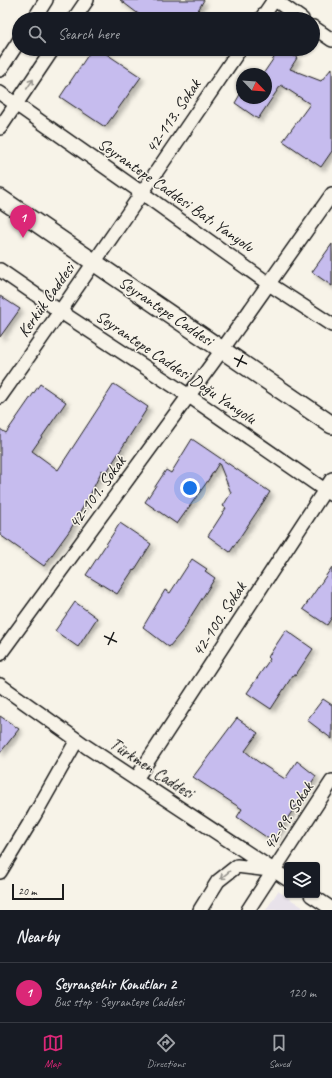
<!DOCTYPE html>
<html lang="en">
<head>
<meta charset="utf-8">
<style>
  :root { --surface:#171b24; --page:#242831; --text:#f1f3f6; --muted:#9ea1a6; --line:#363941; --accent:#db2777 }
  body { margin:0; font-family:Caveat,sans-serif; background:var(--page); color:var(--text) }
  .controls { position:absolute; right:12px; bottom:12px; display:grid; overflow:hidden; border-radius:4px; box-shadow:0 1px 3px #0004 }
  .controls button { width:36px; height:36px; display:grid; place-items:center; padding:0; border:0; border-bottom:1px solid var(--line); background:var(--surface); color:var(--text); font:20px sans-serif }
  .compass { position:absolute; left:236px; top:68px; width:36px; height:36px; border-radius:50%; background:var(--surface); box-shadow:0 1px 3px #0004; rotate:115deg }
  .scale { position:absolute; left:12px; bottom:10px; width:52px; box-sizing:border-box; padding-left:4px; border:2px solid #1c1c1c; border-top:0; font-size:11px; line-height:14px; white-space:nowrap; color:#1c1c1c; -webkit-text-stroke:3px #f7f3e8; paint-order:stroke }
  .you { position:absolute; left:190px; top:488px; width:14px; height:14px; margin:-10px; border:3px solid #fff; border-radius:50%; background:#1a73e8; box-shadow:0 0 0 6px #1a73e833 }
  .badge { display:grid; place-items:center; width:26px; height:26px; border-radius:50%; background:var(--accent); color:#fff; font-size:13px; font-weight:700 }
  .pin { position:absolute; translate:-50% -33px; filter:drop-shadow(0 1px 2px #0008) }
  .pin::after { content:''; position:absolute; top:21px; width:14px; height:12px; background:inherit; clip-path:polygon(0 0,100% 0,50% 100%) }
  .list { margin:0; padding:0; list-style:none }
  h2 { display:flex; justify-content:space-between; align-items:center; height:52px; margin:0; padding:0 16px; font-size:17px }
  h2 small { font-size:13px; font-weight:400; color:var(--muted) }
  .list li { display:grid; grid-template-columns:26px 1fr auto; gap:12px; align-items:center; box-sizing:border-box; height:60px; padding:0 16px; border-top:1px solid var(--line) }
  .list b { display:block; font-size:15px; white-space:nowrap }
  .list p { margin:0; font-size:13px; white-space:nowrap; color:var(--muted) }
  .list em { font-size:13px; font-style:normal; color:var(--muted) }
  .icon { flex:none; width:22px; height:22px; fill:none; stroke:currentColor; stroke-width:2; stroke-linecap:round; stroke-linejoin:round }
  .map { position:relative; flex:none; width:332px; height:910px; overflow:hidden }
  .search { position:absolute; background:var(--surface); box-shadow:0 1px 3px #0004; left:12px; right:12px; top:12px; height:44px; display:flex; align-items:center; gap:10px; box-sizing:border-box; padding:0 14px; border-radius:22px; color:var(--muted); font-size:15px }
  .sheet { height:112px; background:var(--surface) }
  nav { display:flex; justify-content:space-around; align-items:center; box-sizing:border-box; height:56px; border-top:1px solid var(--line); background:var(--surface); font-size:11px; color:var(--muted) }
  nav a { display:grid; justify-items:center; gap:2px }
  nav .on { color:var(--accent) }
  .map>svg:first-child { display:block }
</style>
</head>
<body>
<div class="map">
<svg width="332" height="910" viewBox="0 0 332 910">
  <defs>
    <filter id="shadow"><feDropShadow dx="3.5" dy="3.5" stdDeviation="2" flood-color="#0004"/></filter>
  </defs>
  <rect width="100%" height="100%" fill="#f7f3e8"/>
  <filter id="ink" filterUnits="userSpaceOnUse"><feTurbulence type="fractalNoise" baseFrequency=".025" numOctaves="2"/><feDisplacementMap in="SourceGraphic" scale="8" xChannelSelector="R" yChannelSelector="G"/><feConvolveMatrix kernelMatrix="1 2 1 2 8 2 1 2 1" color-interpolation-filters="sRGB"/></filter>
  <g filter="url(#ink)">
    <path fill="#e8e2ea" d="M278,891L307,910H266Z"/>
    <path fill="#c6bcee" stroke="#1c1c1c" filter="url(#shadow)" d="M120,0H204L193,19H145Z
      M92,49H99L141,77L105,127L60,97Z
      M280,49H283L297,58L290,69L321,81L332,68V151L321,167L283,141L310,104L281,85L258,119L235,103L242,91V98H266V74H263Z
      M332,244V286L312,272Z
      M0,296L20,309L0,337Z
      M40,384L66,402L32,451L58,470L114,384L148,407L106,473L102,470L91,493L70,530L44,566L0,535V429L6,433Z
      M192,439L270,492L230,552L208,536L226,508L223,506L231,493L219,463L207,482L177,524L145,502L166,470L171,473Z
      M120,523L151,544L134,571L133,570L117,594L86,575Z
      M192,559L207,569L205,571L215,578L189,619L185,628L169,647L143,627L165,590L170,593Z
      M332,567V617L327,625L303,609Z
      M75,602L97,618L78,647L55,631Z
      M286,630L313,649L295,676L293,675L271,709L247,693L270,659L268,657Z
      M323,699L332,705V739L307,720Z
      M0,716L19,729L0,753Z
      M237,718L258,733L245,751L257,761L285,779L297,761L316,776L272,841L237,817L242,809L193,777Z"/>
    <g fill="none" stroke-linecap="round" stroke-linejoin="round">
      <defs>
        <path id="minor" d="M275,0L302,19
          M34,19L46,0
          M74,19L87,0
          M261,19L274,0
          M313,27L332,40
          M0,70L19,41
          M0,93L142,193L269,284L332,325
          M0,128L53,49
          M0,270L61,312L189,396L332,495
          M0,397C82,282 161,165 240,49
          M0,654L222,350L332,194
          M0,685L87,747L287,879
          M136,779L332,479
          M0,872L34,816L77,740
          M311,895L332,909
          M200,910L218,881L237,866L270,870
          M248,910L332,781"/>
        <path id="tertiary" d="M0,198L332,425"/>
      </defs>
      <use href="#minor" stroke="#1c1c1c" stroke-width="16"/>
      <use href="#tertiary" stroke="#1c1c1c" stroke-width="20"/>
      <use href="#minor" stroke="#f7f3e8" stroke-width="13"/>
      <use href="#tertiary" stroke="#f7f3e8" stroke-width="17"/>
    </g>
    <defs><path id="oneway-shaft" d="M-6 0H5M1.5-3L5.5 0L1.5 3" fill="none" stroke-width="1.6" stroke-linecap="round" stroke-linejoin="round"/></defs>
    <g stroke="#94928c">
      <use href="#oneway-shaft" transform="translate(30 84) rotate(-56)"/>
      <use href="#oneway-shaft" transform="translate(225 875) rotate(141)"/>
    </g>
  </g>
  <path fill="none" stroke="#1c1c1c" stroke-width="1.5" d="M234,358L247,364M237,367L243,355M104,636L117,642M108,645L114,632"/>
  <g text-anchor="middle" dominant-baseline="central" stroke-width="3" stroke-linejoin="round" paint-order="stroke">
    <g font-size="17" fill="#1c1c1c" stroke="#f7f3e8">
      <text transform="translate(173 116) rotate(-56)">42-113. Sokak</text>
      <text transform="translate(176 195) rotate(35)">Seyrantepe Caddesi Batı Yanyolu</text>
      <text transform="translate(46 300) rotate(-55)">Kerkük Caddesi</text>
      <text transform="translate(166 311) rotate(34)">Seyrantepe Caddesi</text>
      <text transform="translate(176 367) rotate(34)">Seyrantepe Caddesi Doğu Yanyolu</text>
      <text transform="translate(97 492) rotate(-54)">42-101. Sokak</text>
      <text transform="translate(219 619) rotate(-57)">42-100. Sokak</text>
      <text transform="translate(152 768) rotate(33)">Türkmen Caddesi</text>
      <text transform="translate(288 816) rotate(-57)">42-99. Sokak</text>
    </g>
  </g>
</svg>
<div class="controls">
<button><svg class="icon" aria-label="layers" viewBox="0 0 24 24"><path d="M12 4l9 5-9 5-9-5zM3 14l9 5 9-5"/></svg></button>
</div>
<svg class="compass" viewBox="-18 -18 36 36"><path d="M0-13l5 13h-10z" fill="#e53935"/><path d="M0 13l5-13h-10z" fill="#9ea1a6"/></svg>
<div class="scale">20 m</div>
<div class="you"></div>
<div class="pin badge" style="left:23px;top:238px">1</div>
<div class="search"><svg class="icon" aria-label="search" viewBox="0 0 24 24"><circle cx="10" cy="10" r="6"/><path d="M15 15l6 6"/></svg>Search here</div>
</div>
<section class="sheet">
<h2>Nearby<small></small></h2>
<ul class="list">
<li><span class="badge">1</span><div><b>Seyranşehir Konutları 2</b><p>Bus stop · Seyrantepe Caddesi</p></div><em>120 m</em></li>
</ul>
</section>
<nav>
<a class="on"><svg class="icon" aria-label="map" viewBox="0 0 24 24"><path d="M3 6l6-2 6 2 6-2v14l-6 2-6-2-6 2zM9 4v14M15 6v14"/></svg>Map</a>
<a><svg class="icon" aria-label="directions" viewBox="0 0 24 24"><path d="M12 3l9 9-9 9-9-9zM9 14v-3h6M13 9l2 2-2 2"/></svg>Directions</a>
<a><svg class="icon" aria-label="saved" viewBox="0 0 24 24"><path d="M7 4h10v16l-5-4-5 4z"/></svg>Saved</a>
</nav>
</body>
</html>
